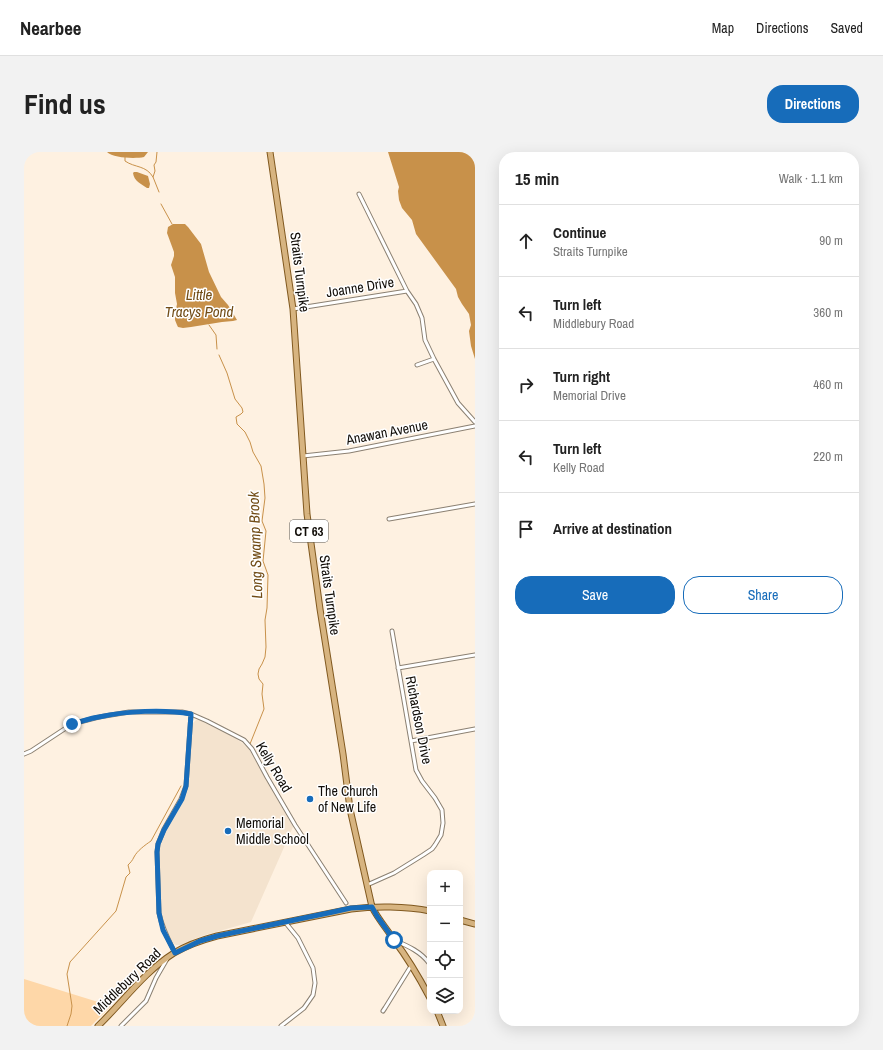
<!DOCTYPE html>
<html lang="en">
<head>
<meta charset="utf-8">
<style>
  :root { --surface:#fff; --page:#f2f2f2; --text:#222; --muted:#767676; --line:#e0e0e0; --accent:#176cba }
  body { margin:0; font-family:"Archivo Narrow",sans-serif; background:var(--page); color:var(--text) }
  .controls { position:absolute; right:12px; bottom:12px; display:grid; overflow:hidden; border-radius:8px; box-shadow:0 4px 16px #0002 }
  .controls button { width:36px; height:36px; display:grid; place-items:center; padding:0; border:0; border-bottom:1px solid var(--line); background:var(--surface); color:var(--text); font:20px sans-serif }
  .stop { position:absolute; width:12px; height:12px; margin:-9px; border:3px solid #176cba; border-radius:50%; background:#fff }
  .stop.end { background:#176cba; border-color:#fff; box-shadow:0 1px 4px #0008 }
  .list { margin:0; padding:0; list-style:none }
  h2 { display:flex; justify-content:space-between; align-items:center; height:52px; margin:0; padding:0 16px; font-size:17px }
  h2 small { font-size:13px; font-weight:400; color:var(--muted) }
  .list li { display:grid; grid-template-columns:26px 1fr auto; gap:12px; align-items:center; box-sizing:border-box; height:72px; padding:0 16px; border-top:1px solid var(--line) }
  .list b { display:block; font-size:15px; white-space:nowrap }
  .list p { margin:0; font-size:13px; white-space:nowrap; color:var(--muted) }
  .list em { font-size:13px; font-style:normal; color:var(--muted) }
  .actions { display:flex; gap:8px; padding:12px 16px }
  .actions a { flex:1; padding:9px 0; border:1px solid var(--accent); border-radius:16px; text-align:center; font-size:14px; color:var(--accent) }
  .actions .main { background:var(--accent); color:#fff }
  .icon { flex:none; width:22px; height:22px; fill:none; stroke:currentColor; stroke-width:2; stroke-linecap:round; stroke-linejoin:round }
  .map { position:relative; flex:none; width:451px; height:874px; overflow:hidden; border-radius:16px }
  header { display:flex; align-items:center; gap:24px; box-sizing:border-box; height:56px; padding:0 20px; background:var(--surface); border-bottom:1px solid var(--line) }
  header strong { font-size:19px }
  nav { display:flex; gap:22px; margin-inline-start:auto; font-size:14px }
  .intro { display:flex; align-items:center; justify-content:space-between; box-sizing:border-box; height:96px; padding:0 24px }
  h1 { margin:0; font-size:28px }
  .button { padding:10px 18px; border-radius:16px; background:var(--accent); color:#fff; font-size:14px; font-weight:700 }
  main { display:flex; gap:24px; padding:0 24px }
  aside { flex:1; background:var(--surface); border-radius:16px; box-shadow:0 4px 16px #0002 }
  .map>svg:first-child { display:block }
</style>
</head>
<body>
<header>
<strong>Nearbee</strong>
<nav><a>Map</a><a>Directions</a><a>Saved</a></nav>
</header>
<div class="intro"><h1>Find us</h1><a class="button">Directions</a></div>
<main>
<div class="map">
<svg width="451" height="874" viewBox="0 0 451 874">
  <rect width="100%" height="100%" fill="#fef1e1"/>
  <path fill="#f4e3ce" d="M172,568H175L211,586L218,591L225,597L269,675L227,770L178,784L156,793H152L149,791L145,784L138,767L137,758L135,698L137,689L142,676L153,660L160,646L163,635L165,622L168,572Z"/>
  <path fill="#fed7a8" d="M0,827L87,854L67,874H0Z"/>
  <path fill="#c8914a" d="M83,0H124L120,5C111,7 89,6 83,0Z
    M364,0H451V207L447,194L445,179L447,173L445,162L438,152L434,145L432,137L392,82L388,68L378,56L375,48L374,39L375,35Z
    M110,20H113L124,24L126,32L125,36H123C117,32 110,29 109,21Z
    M149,72H161L164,75L177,92L185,120L197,145L204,153L213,168L209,169L198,170L167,175L159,176L154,175L153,173L151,168V162L153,152L151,141V125L147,113L150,104V100L143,81L144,75Z"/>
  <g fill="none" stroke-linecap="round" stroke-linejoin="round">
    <path stroke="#c8914a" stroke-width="1" d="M133,0L132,10L130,13L131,19L129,25L135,40
      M101,5V9C111,16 122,13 129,25
      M137,52L148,72
      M185,173L192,183L193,197
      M195,203L203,221L211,247L218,256L219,260L217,262L212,265L213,272L221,280L226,290L229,300L237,314L240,332L241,346L238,369L242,379L239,409L244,423L243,456L241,468L242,495L241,505L238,512L235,517L234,522L235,527L239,532L238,542L240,557L226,592
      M43,874L47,862L48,854L43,822L46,810L92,759L102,725L106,721L104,713C107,710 108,709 110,705C113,699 121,693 127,689L157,634"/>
    <defs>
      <path id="minor" d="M335,42L383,139L392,152L398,166L401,188L410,207L434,251L451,270
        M269,157L383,139
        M393,213L410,207
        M279,304L325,299L451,274
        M365,367L451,352
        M374,516L451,503
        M387,589L451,577
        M0,602L7,599L48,572L75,565L105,560H158L167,562L183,569L220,588L228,597L243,625L271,673L322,751
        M343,733L370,721L399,703L408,697L411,693L417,683L419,671L418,658L411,646L398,629L392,618L368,479
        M372,789C384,794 397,800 405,811
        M151,801C144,787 138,776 135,761L133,700L134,692L140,677L157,647L162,634L167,562
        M359,859L361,856L387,814
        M97,874L122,849L132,826L143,807
        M257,874L280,856L289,843L291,831L289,816L274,786L261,770"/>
      <path id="primary" d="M246,0L269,157L283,362L296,457L319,602L326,657L348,755C354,767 363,777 370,788C383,805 396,827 406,846
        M436,768L451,772
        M413,859L419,874
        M74,874C99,850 120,820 150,801C163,793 178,788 193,784L327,757C350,754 382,754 406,759"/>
    </defs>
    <use href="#minor" stroke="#8b8072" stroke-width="5"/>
    <use href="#primary" stroke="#81591f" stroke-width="7"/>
    <use href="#minor" stroke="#fff" stroke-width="3"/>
    <use href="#primary" stroke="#d7b480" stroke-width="5"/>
  </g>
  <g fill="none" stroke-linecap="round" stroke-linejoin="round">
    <path stroke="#176cba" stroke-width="5" d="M48,572C57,570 66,566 75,565C102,559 140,557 167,562L162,634L158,647L140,678L134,692L133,700L135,761L139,778L151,801L176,789L193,784L309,760L327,756L348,755L353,764L370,788"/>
  </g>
  <g fill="#176cba" stroke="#fff" stroke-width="1.5">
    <circle cx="286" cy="647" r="4"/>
    <circle cx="204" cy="679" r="4"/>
  </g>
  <g text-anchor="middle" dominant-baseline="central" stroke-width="3" stroke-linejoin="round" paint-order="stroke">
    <rect fill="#fff" stroke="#585652" stroke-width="1" x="266" y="368" width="38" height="22" rx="3"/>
    <g font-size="13" font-weight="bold" fill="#110d08">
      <text x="285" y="379">CT 63</text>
    </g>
    <g font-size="14" fill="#110d08" stroke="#fff">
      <text transform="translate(276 120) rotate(83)">Straits Turnpike</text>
      <text transform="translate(336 135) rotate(-9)">Joanne Drive</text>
      <text transform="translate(363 280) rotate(-11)">Anawan Avenue</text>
      <text transform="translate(306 443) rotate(82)">Straits Turnpike</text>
      <text transform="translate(395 568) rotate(79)">Richardson Drive</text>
      <text transform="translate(250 615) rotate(59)">Kelly Road</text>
      <text transform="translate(103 829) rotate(-44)">Middlebury Road</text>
    </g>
    <g font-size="14" fill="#110d08" stroke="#fff" text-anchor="start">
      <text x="294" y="639">The Church<tspan x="294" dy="16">of New Life</tspan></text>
      <text x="212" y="671">Memorial<tspan x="212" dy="16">Middle School</tspan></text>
    </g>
    <g font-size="15" font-style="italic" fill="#714c16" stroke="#fff">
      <text x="175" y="142">Little<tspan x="175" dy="17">Tracys Pond</tspan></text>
      <text transform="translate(231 393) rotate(-92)">Long Swamp Brook</text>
    </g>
  </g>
</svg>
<div class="controls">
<button>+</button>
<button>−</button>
<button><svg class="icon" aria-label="locate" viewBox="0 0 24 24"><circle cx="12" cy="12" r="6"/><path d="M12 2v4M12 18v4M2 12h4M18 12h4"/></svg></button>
<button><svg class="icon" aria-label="layers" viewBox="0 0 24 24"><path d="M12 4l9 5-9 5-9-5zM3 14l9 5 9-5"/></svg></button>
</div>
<div class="stop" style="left:370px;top:788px"></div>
<div class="stop end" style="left:48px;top:572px"></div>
</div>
<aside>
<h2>15 min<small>Walk · 1.1 km</small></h2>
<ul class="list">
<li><svg class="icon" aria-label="ahead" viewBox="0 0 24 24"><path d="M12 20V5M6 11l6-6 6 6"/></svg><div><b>Continue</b><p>Straits Turnpike</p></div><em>90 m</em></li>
<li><svg class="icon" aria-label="left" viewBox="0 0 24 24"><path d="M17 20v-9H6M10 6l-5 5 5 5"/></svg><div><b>Turn left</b><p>Middlebury Road</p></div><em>360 m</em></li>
<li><svg class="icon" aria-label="right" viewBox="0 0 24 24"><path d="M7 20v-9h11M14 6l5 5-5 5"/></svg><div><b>Turn right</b><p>Memorial Drive</p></div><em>460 m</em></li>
<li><svg class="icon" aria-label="left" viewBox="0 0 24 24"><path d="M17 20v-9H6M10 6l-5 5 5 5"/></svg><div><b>Turn left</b><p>Kelly Road</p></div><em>220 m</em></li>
<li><svg class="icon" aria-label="arrive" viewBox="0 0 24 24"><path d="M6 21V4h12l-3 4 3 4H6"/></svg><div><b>Arrive at destination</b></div></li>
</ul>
<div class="actions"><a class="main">Save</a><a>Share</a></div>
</aside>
</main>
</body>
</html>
